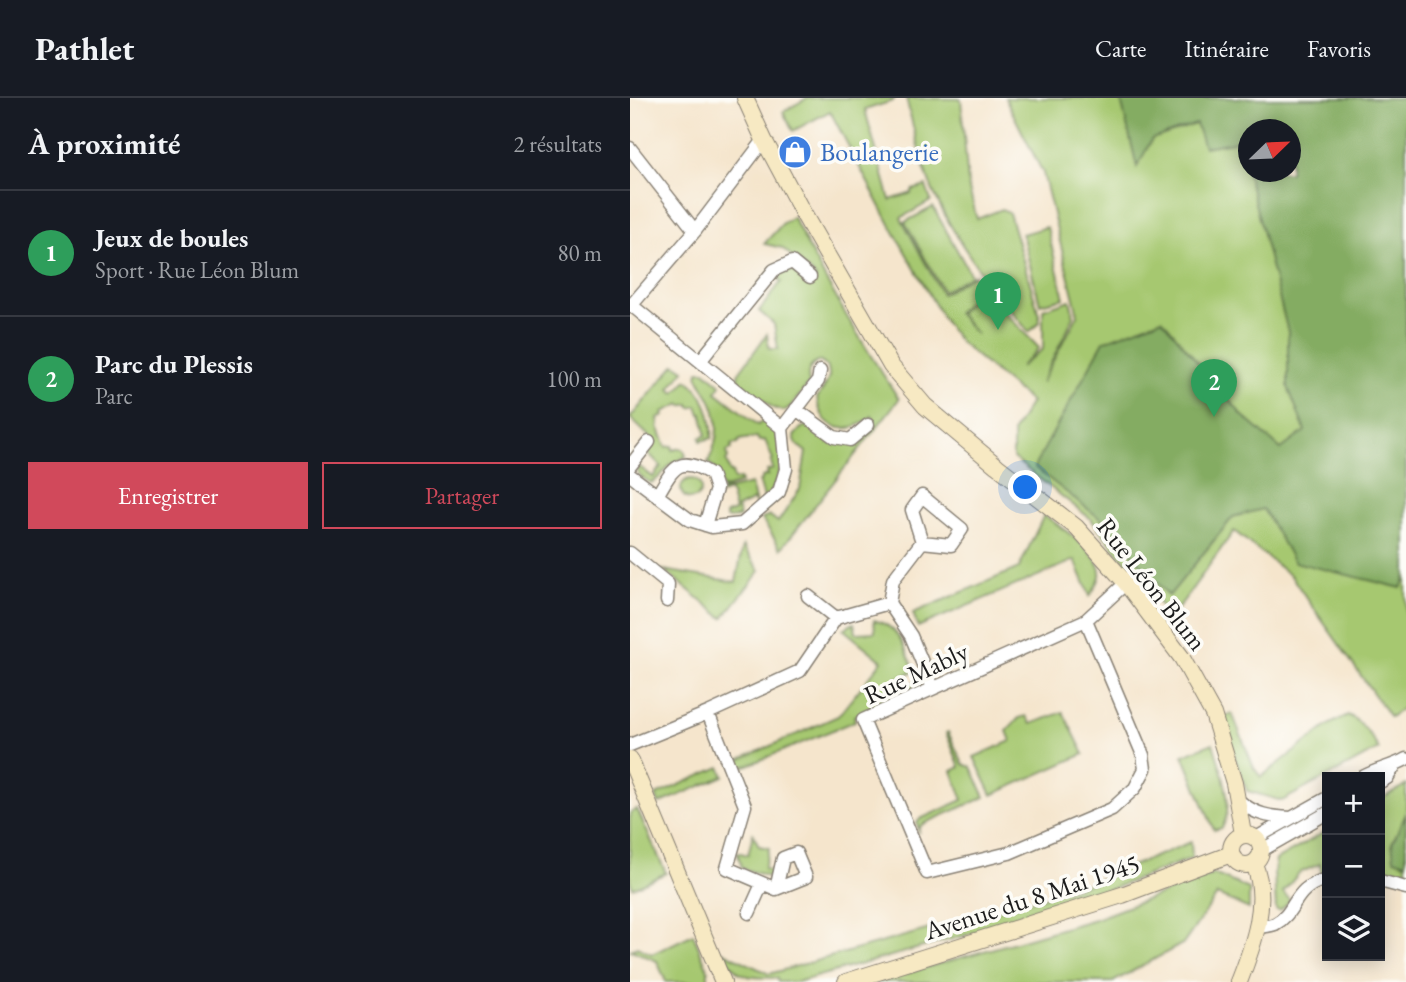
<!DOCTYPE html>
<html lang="fr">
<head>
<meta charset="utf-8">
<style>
  :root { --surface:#171b24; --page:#20242c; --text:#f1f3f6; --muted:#9ea1a6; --line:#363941; --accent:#d1495b }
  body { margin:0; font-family:"EB Garamond",serif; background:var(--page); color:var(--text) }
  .controls { position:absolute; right:21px; bottom:21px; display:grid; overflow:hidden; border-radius:0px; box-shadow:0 4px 18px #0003 }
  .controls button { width:63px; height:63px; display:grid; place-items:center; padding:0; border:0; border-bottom:2px solid var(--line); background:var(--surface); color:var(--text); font:35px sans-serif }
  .compass { position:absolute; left:608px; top:21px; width:63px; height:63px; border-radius:50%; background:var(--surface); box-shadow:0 4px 18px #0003; rotate:67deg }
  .you { position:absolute; left:396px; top:390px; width:24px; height:24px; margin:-18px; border:5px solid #fff; border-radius:50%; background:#1a73e8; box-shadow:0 0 0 10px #1a73e833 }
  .badge { display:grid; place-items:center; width:46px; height:46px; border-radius:50%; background:var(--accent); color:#fff; font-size:23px; font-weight:700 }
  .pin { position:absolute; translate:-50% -58px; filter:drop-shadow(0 2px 4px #0008) }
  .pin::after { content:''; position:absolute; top:37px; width:24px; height:21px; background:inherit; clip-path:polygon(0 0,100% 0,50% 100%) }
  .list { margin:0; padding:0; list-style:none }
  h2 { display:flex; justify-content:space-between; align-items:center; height:91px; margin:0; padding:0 28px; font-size:30px }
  h2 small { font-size:23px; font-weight:400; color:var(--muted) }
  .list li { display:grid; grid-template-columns:46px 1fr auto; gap:21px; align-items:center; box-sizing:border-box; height:126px; padding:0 28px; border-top:2px solid var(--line) }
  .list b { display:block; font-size:26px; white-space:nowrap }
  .list p { margin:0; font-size:23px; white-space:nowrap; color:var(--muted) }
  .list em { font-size:23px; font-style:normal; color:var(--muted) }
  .actions { display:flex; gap:14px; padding:21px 28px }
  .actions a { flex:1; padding:16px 0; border:2px solid var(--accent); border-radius:0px; text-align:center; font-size:24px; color:var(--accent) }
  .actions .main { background:var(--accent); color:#fff }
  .icon { flex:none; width:38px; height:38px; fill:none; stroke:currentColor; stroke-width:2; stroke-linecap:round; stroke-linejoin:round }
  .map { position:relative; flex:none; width:776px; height:884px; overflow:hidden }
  header { display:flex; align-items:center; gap:42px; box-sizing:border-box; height:98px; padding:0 35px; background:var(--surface); border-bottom:2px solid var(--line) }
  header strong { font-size:33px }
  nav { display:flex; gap:38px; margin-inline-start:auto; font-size:24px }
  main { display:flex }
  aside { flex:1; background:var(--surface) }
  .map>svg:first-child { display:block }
</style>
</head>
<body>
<header>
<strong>Pathlet</strong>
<nav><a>Carte</a><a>Itinéraire</a><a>Favoris</a></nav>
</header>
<main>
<aside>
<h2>À proximité<small>2 résultats</small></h2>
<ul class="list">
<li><span class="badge" style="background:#2e9e5b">1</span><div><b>Jeux de boules</b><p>Sport · Rue Léon Blum</p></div><em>80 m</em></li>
<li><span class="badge" style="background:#2e9e5b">2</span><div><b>Parc du Plessis</b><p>Parc</p></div><em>100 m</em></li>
</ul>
<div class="actions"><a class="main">Enregistrer</a><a>Partager</a></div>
</aside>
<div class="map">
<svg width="776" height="884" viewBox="0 0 776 884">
  <rect width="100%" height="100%" fill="#fdfcf7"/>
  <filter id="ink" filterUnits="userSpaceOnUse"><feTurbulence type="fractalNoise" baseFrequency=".0143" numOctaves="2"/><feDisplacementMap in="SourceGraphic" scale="14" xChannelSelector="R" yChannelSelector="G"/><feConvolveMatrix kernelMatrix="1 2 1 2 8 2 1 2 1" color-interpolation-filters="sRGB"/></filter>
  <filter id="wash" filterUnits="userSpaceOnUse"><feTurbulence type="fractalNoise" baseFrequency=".00686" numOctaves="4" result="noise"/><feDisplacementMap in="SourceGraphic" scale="28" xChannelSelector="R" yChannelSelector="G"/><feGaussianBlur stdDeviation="1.57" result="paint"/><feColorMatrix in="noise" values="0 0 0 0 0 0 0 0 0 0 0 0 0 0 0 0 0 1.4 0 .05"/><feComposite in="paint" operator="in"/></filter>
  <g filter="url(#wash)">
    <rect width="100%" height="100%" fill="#f5e5cc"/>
    <path fill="#a6c870" stroke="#617246" stroke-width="2" fill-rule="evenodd" d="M177,0H265L263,3L235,12L260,102L282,95V92L296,88L301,103L271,120L312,196L344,177L351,189L327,215L347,237L329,215L353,192L409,250L390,269L413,251V211L440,202L444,218L411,285L448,217L413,75L375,0H776V608L760,619L661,478L604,433L541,520L461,421L383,360V334L401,304L332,246L316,226L263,132L200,13L163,33L153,14ZM618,32H660V74H618Z
      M276,0L331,1L338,87L347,121L372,111L379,115L409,216V225L399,234C362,191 326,145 303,93C290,63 284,31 276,0Z
      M303,109L341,177L313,193L275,124Z
      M163,119C194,182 230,243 269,301L151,451L132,421L139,417L148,424L170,391L176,354L166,346L164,338L171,330L178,327L206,343L236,335L246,323L242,318C219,339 191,333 187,300C196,287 208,273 189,263C178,269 177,274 179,285L161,308L154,313L143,310L109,283L108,276L137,236L139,251H148L144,226L129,213L151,184L147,180C159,167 170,174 181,184L186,179L152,150L134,146L153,125Z
      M417,129L434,200L410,206L392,136Z
      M45,266L54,272L40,291L45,295L57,282C75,294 83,319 82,340L71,343L70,340L76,337L72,316H70L67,308L61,310L59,306L52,308L51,306L33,314L34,318L28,320L29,327L28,328L36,349L42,348L43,352L51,350L54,352L56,359C33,366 37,377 21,385C13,380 5,377 7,367L23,379L31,368L17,354L25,344L0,320Z
      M69,273H75L91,287L86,294L128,327L135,321C160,341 153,381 135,403L129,383L132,382V379L138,377L137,373L143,371L141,364L143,362L135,342L129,343L127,339L109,342L108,345L101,347L102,351L97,353L98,361L96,362L100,374H102L104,382L110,381L111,385L92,391L86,372L78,364C89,342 91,319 78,297C74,290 70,284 67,277Z
      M51 391a10 10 0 1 1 20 0a10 10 0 1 1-20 0Z
      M121,386L127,411L124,402L107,410L110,419L99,421L96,420V416L105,413L100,393L91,396L92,393Z
      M414,417C430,429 473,455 470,478C469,484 463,493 460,498L445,462L288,529L283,515L389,470Z
      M113,448L130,473L93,520L34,472L106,484Z
      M244,522C270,528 275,551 285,573L267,580L271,589L290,582V587L224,618L225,623L106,672L102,665L208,618L252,563L213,531L224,525L226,535L245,534Z
      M433,614L454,656L362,697L344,659L381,643L377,633L389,620L396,618L401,626Z
      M602,615L624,670L631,679L700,626L718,617C733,625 740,637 749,651L652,703L617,693L591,620Z
      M318,634L333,666L341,669L355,699L293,726L289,730V735L287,725L290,721L333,702L322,673L330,669L316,635Z
      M583,645C590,670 606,705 592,730L584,732L553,657Z
      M90,669L94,678L29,706L26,697Z
      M776,687V774L763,778H750V702Z
      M7,711L36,775L3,790L0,783V715Z
      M697,733V778H692L690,766L669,775L653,794L660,803L650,813L646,812L644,773L646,762Z
      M123,736L129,748L139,750L134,771L145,773L139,779L112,770L107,754L118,757Z
      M561,744L562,760L442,806L380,825L167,884H148L147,880C118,879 107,882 94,854L139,876L450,789Z
      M584,776L619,791V811L587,797L554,845L483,884H246L465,821Z
      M63,836L78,872V884H36L27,863L1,852L7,849L22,856Z"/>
    <path fill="#84ac62" stroke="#50643f" stroke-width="2" fill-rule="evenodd" d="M493,0H776V478L771,490L664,464L633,411L603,419L539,498L472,422L404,369L474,243L532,221L612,317L651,351L675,333L658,289V234L609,43L574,49L566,26L522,41L507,69L491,2ZM618,32H660V74H618Z
      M776,716V765L764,761L762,745Z"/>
  </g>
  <g filter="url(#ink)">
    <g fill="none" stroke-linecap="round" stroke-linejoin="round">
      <defs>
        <path id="street" d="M0,50L65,133
          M0,206L152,330L156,371L149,394L112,426L82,429L60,422L0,377
          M0,209L65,133L134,42
          M71,262L144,172L162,164L180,179
          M166,311L204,339L220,342L238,327
          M152,330L188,283L190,273
          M0,368L19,344
          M27,398C43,370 49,356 81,376L86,391L75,427
          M292,398L332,431L321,447L292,444L282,412Z
          M0,455L38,486L37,503
          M178,498L206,520
          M259,505L281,538L303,590
          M456,522L513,657L515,671L505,690L482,711L379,755L297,775L233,622L456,522L496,485
          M78,615L115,708L97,770L146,791L176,779L166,755L153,760L146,791
          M0,647L78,615L170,573L206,520L259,505L263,482L292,444
          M733,679C747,671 762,669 776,661
          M750,684L757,680L765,667
          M609,703C625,717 641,719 661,720
          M626,740L697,700
          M632,752L697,715
          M750,783L776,790
          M119,815L132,786
          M628,829C633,828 640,828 645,826C668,814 661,790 697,781"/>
        <path id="secondary" d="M115,0L134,42L173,115L261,268L295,308L367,368L446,429L496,485L552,560L583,616L604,685L613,736
          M0,661L93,884
          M601 752a15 15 0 1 1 30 0a15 15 0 1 1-30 0Z
          M216,884L492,797L601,756
          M609,884C623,848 640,803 624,766"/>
      </defs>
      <use href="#street" stroke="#888074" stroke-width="15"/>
      <use href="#secondary" stroke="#888074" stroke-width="18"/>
      <use href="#street" stroke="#fff" stroke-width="12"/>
      <use href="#secondary" stroke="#f7e9c3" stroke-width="16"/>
    </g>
  </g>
  <defs>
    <symbol id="shop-disc" viewBox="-11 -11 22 22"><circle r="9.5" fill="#3f7fe0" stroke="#fdfcf7"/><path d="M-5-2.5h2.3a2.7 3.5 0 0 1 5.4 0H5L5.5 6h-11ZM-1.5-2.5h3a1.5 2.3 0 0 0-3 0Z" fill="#fff"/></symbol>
  </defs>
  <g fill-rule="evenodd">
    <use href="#shop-disc" x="146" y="35" width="38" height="38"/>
  </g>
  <g text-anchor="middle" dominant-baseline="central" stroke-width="7" stroke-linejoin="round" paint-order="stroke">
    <g font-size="26" fill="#366cbe" stroke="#fdfcf7" text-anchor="start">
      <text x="190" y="54">Boulangerie</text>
    </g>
    <g font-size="26" fill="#1c1c1c" stroke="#fdfcf7">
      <text transform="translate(522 486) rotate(52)">Rue Léon Blum</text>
      <text transform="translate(286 575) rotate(-25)">Rue Mably</text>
      <text transform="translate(402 799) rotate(-18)">Avenue du 8 Mai 1945</text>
    </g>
  </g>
</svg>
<div class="controls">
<button>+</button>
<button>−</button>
<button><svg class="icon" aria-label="layers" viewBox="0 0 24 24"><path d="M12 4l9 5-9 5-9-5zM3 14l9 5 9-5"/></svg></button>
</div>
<svg class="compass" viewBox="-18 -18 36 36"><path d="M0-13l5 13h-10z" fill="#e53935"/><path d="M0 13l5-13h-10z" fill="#9ea1a6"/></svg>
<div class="you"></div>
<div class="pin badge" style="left:368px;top:232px;background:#2e9e5b">1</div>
<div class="pin badge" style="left:584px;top:319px;background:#2e9e5b">2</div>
</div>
</main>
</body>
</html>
